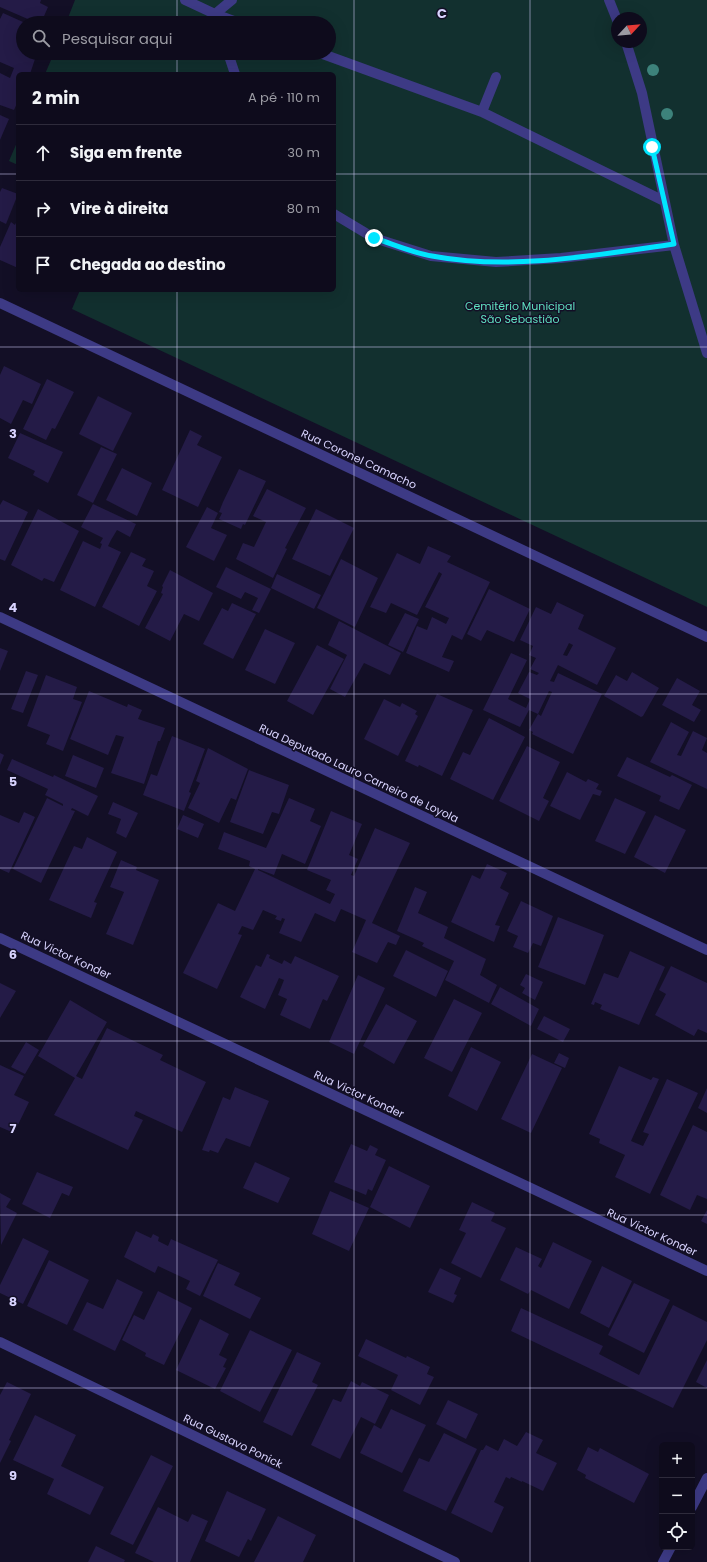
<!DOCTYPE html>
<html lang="pt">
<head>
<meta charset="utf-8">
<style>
  :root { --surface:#0e0b1c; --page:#171425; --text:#f1f3f6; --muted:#9b9ba3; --line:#2e2b3b }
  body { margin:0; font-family:Poppins,sans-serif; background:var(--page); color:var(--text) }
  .controls { position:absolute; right:12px; bottom:12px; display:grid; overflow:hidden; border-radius:6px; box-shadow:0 4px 16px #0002 }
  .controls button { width:36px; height:36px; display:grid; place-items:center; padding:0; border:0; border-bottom:1px solid var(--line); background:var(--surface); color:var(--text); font:20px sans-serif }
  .compass { position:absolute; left:611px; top:12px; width:36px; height:36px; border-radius:50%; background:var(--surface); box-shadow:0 4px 16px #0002; rotate:64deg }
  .stop { position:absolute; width:12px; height:12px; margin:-9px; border:3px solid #00e5ff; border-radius:50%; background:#fff }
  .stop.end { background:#00e5ff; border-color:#fff; box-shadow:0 1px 4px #0008 }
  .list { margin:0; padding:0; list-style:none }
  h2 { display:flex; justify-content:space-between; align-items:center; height:52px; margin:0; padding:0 16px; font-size:17px }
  h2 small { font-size:13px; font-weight:400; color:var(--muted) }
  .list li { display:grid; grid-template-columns:26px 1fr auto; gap:12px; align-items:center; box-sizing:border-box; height:56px; padding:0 16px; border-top:1px solid var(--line) }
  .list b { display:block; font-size:15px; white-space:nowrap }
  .list em { font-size:13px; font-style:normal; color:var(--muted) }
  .icon { flex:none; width:22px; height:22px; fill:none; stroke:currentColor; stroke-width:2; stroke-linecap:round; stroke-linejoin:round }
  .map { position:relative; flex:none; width:707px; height:1562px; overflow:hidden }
  .search { position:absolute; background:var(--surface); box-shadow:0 4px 16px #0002; left:16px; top:16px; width:320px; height:44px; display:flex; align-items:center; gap:10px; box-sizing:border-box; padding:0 14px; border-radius:22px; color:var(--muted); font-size:15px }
  .panel { position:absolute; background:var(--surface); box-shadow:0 4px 16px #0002; left:16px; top:72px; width:320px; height:220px; border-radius:6px }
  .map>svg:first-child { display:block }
</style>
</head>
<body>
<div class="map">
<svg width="707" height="1562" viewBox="0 0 707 1562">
  <rect width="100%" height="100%" fill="#130f26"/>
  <path fill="#12302f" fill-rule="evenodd" d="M75,0H707V607L72,309L80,290H334V74H45L54,53H329V23H66ZM617,18H641V42H617Z
    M18,140V165L9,161Z"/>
  <path fill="#241b47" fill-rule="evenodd" d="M0,0H41L40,3L48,7L41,23H37L0,7Z
    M3,13L23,22V53H37L30,74H18V101L14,110L0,105V73L10,78L14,68L0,62V19Z
    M0,115L9,119L0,140Z
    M2,188L18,194L6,224L0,221V192Z
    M18,218V268L0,260V247L11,222L15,225Z
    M4,366L41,384L32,404L23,400L11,424L0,418V375Z
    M47,379L74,392L55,429L52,428L46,440L23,429Z
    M98,396L132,413L113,451L79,434Z
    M190,430L202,436L197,445L222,457L198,507L162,490Z
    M20,433L63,452L48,483L33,475L35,471L8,458Z
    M101,447L117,454L93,503L77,495Z
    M122,468L152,483L137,516L106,500Z
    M239,469L266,481L245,525L243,524L241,529L219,519L222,513L219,512L223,502Z
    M267,489L306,508L285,548L287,549L273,578L236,559L243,543L254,547L266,522L253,516Z
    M3,500L28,512L5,561L0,559V505Z
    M93,504L136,524L130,537L117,530L111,540L108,546L121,552L95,607L60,590L83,541L100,549L102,544L100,543L103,538L81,527Z
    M207,507L218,513L211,528L227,535L214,561L186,547Z
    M38,509L79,531L54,582L44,578L42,581L11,565Z
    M316,509L354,528L330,576L292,559Z
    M428,546L451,556L447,562L490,582L462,640L452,635L442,657L454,661L449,672L406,653L417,626L427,630L432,617L446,624L449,618L425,607L442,574L439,572L417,615L391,603L386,613L370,607L397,553L420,564Z
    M131,552L146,559L142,566L154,571L147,586L157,591L139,626L102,607Z
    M341,559L378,578L355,627L317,608Z
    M226,567L271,589L259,613L252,610L258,598L245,592L241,599L216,587Z
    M170,570L213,593L199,621L184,614L170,641L145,628L163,594L161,593L163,587L162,586Z
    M277,574L321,595L314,609L271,588Z
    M489,589L530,609L514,642L487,630L481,641L467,634Z
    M557,602L584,615L578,629L616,648L597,685L558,665L550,681L554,682L558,673L602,694L573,754L532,734L533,732L529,730L538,714L541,716L552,692L549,691L538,714L529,710L520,727L483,710L511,653L527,660L508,699L526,708L530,699L518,693L529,672L537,675L539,673L530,669L536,658L529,655L533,646L520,640L536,607L551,614ZM569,643L573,645L567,656L563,655Z
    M232,603L256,614L233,659L203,644L222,608L228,611Z
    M405,613L419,619L403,652L388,645Z
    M339,621L401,653L390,675L364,663L345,697L330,689L347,655L328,645Z
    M265,629L295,643L275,684L245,670Z
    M317,645L344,659L313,715L287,701Z
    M0,648L8,651L0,671Z
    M26,671L38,675L23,713L11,709Z
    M632,672L659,688L643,716L641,717L604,696L616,675L627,681Z
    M46,675L77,687L73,699L82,702L63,751L46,744L50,735L27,726Z
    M677,678L700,691L692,705L701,710L694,722L662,705Z
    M89,691L127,707L128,704L142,710L138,719L165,728L160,741H158L144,784L111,773L124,737L116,735L108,755L70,739Z
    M437,694L473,710L442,776L419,765L418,767L405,761Z
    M384,699L400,707L402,703L417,711L415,714L418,716L398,756L364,739Z
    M489,718L525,737L493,800L450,779L463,752L470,755Z
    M671,722L689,732L677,755L681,756L693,731L707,738L702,750L707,753V789L650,762Z
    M172,736L205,749L189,792L191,793L184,811L143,795L151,774L157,776Z
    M527,746L560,762L543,798L549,801L539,821L499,801Z
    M208,748L248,769L236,800L231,798L219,823L188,808L200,783L196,781Z
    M0,753L4,755L0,765Z
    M73,755L104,768L96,788L65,776Z
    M627,757L670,777L672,775L692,785L679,810L659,801L661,796L617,776Z
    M12,759L53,777L54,775L98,796L88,816L72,808L71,810L75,811L41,883L13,869L47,798L63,806V804L45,795L48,789L7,770Z
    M249,770L289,785L279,814L272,812L263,834L230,822Z
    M567,772L586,782L588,779L599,784L596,789L602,791L600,796L593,794L580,820L550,806Z
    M289,798L315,809L310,821L321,826L305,864L282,854L274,875L258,869V870L330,904L335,894L326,890L331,880L307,870L331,811L362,824L349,855L358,859L351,875L354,876L375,828L410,843L372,923L400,936L396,945L388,942L377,963L352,952L366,920L341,909L335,922L315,913L301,942L279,933L285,919L282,918L281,921L275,919L277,916L263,910L253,930L242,926L238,934L242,935L217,989L183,973L218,903L235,911L255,869L249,866L250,861L218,849L224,832L266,848Z
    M615,798L646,812L625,854L595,841Z
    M113,802L138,813L126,838L116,833L121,819L108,814Z
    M24,812L35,817L9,873L0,869V815L19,823Z
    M183,815L204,824L198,838L177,829Z
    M655,815L686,830L665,873L634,857Z
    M87,837L117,852L94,902L97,903L91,918L49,900L74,846L82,849Z
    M121,860L137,867L136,870L159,880L133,945L106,934L124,892L110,887Z
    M487,864L507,873L500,888L509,893L495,925L500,926L494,942L451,922L472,875L480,879Z
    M415,887L427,892L418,913L448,927L444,938L486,959L480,975L497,985L489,1003L445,980L454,961L422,946L424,943L397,931Z
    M521,901L553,916L541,946L533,943L528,953L513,947L518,936L507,931Z
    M558,917L604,935L585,985L538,967Z
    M406,950L448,971L436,997L393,976Z
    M630,951L665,967L639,1025L600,1009L602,1005L595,1002L594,1005L591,1004L604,973L618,978Z
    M267,954L270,955L269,958L282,964L284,960L291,964L295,956L339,976L327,1001L323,999L310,1029L280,1015L287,999L278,995L284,980L279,978L265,1009L240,997L256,965L261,967Z
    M671,966L707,983V1033L698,1029L694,1036L655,1015L666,994L659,990Z
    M526,974L543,982L535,1000L522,993L525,988L520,985Z
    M358,975L385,988L354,1054L329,1042Z
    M0,983L16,991L0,1018Z
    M500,987L539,1009L531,1026L491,1004Z
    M454,999L482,1013L452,1072L424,1058Z
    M70,1000L107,1022L76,1076L82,1079L107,1028L163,1055L160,1060L206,1082L182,1132L136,1111L134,1116L143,1120L128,1150L54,1115L75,1078L38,1056Z
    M386,1004L417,1021L394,1064L363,1046Z
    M544,1016L570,1029L563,1042L537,1029Z
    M26,1042L39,1050L25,1074L11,1067Z
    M471,1047L501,1062L477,1111L448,1096Z
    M559,1053L569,1058L565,1068L554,1063Z
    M532,1054L562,1068L531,1133L501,1119Z
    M0,1065L24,1076L14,1095L29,1102L14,1133L0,1127Z
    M619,1066L651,1080L653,1077L659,1079L631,1141L643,1146L649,1134L643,1132L667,1079L698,1093L650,1194L615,1177L625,1155L599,1143L600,1139L589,1134Z
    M235,1087L269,1101L250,1147L226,1138L218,1153L210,1150L209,1152L202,1150L223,1097L230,1100Z
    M707,1088V1113L698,1108Z
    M693,1125L707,1132V1199L697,1195L690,1210L660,1195Z
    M351,1144L367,1151L370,1145L378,1149L375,1155L386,1160L372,1191L368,1189L366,1195L334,1182Z
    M255,1162L290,1178L278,1203L243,1188Z
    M389,1166L430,1186L410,1228L370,1207Z
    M37,1172L73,1187L69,1196L62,1193L50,1218L22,1204Z
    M330,1191L369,1208L349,1251L312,1234Z
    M0,1193L11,1199L6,1207L17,1213L1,1245Z
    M472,1202L495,1213L491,1221L506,1228L481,1278L451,1263L466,1233L459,1230Z
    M707,1210V1224L701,1221Z
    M136,1231L151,1238L153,1234L159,1237L158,1241L168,1246L171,1239L218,1260L200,1296L186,1289L190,1281L158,1266L155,1273L124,1257Z
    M23,1238L49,1251L23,1304L0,1293V1285Z
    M553,1242L592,1261L569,1309L531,1290L528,1294L500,1280L516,1247L542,1259L538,1266L541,1268Z
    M49,1260L89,1280L67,1325L27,1306Z
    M218,1263L240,1273L234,1285L261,1298L250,1319L203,1296Z
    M602,1266L632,1281L609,1328L580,1313Z
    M440,1268L461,1278L454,1294L457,1295L453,1303L428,1292Z
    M117,1279L143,1292L115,1351L73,1330L87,1302L103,1309Z
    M634,1283L670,1300L644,1353L608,1335Z
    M158,1291L192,1308L164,1365L145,1356L146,1353L122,1340L134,1315L144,1320Z
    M673,1305L707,1322V1340L673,1408L511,1331L521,1308L603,1346L599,1354L639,1375Z
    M200,1319L229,1334L219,1355L227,1359L223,1367L226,1368L215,1389L176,1370Z
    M250,1330L292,1350L260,1412L220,1391Z
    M366,1339L406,1358L407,1356L430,1367L427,1374L434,1377L420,1405L391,1390L398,1375L358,1356Z
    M297,1352L321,1363L312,1382L318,1385L292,1436L263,1422Z
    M707,1360V1388L696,1382Z
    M351,1381L360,1386L362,1382L389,1395L375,1424L361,1417L340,1459L311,1445L333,1399L341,1402Z
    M7,1382L31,1394L9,1440L11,1441L0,1463V1395Z
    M448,1400L478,1414L466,1439L436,1424Z
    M391,1409L426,1425L402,1473L360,1453L374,1425L381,1429Z
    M35,1415L76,1435L61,1466L104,1487L90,1515L47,1494L54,1479L13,1460Z
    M526,1432L543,1440L536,1453L557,1463L543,1491L522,1481V1482L511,1477L510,1479L506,1477L494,1502L504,1507L492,1533L451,1513L481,1450H483L486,1445L498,1451L504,1439L517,1446Z
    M444,1433L477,1449L446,1511L403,1491L419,1458L429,1462Z
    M588,1447L598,1452L600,1448L649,1474L634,1503L585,1478L586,1475L577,1470Z
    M151,1455L173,1466L133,1545L110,1534Z
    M227,1491L266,1509L251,1541L248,1539L239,1557L205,1541Z
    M158,1507L188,1522L192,1514L208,1521L190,1562H154L135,1553Z
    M278,1516L316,1535L303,1562H254Z
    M96,1546L125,1560L124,1562H88Z"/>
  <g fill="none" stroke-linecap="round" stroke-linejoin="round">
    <path stroke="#3d3a85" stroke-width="10" d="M185,0L215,14L239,23
      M609,0L617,20
      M215,14L232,0
      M626,42L642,93L674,245L707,353
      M228,53L235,74
      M320,53L482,112L664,201
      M482,112L496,77
      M334,214L374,238L431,256L496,262L561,258L674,245"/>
    <path stroke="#3d3a85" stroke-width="10" d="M0,303L707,637
      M0,617L707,950
      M0,938L707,1271
      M0,1342L455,1562
      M692,1507L707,1478
      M663,1562L671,1547"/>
  </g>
  <g fill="#3d827b">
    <circle cx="653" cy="70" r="6"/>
    <circle cx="667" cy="114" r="6"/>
  </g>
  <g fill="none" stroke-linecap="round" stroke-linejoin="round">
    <path stroke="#00e5ff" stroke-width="5" d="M374,238C393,244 413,253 432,256C511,271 596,255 674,244L652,147"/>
  </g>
  <path fill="none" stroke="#d9d4ff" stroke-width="1" stroke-opacity="0.55" d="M177,0V23M354,0V1562M530,0V1562M177,53V74M0,174H18M334,174H707M177,290V1562M0,347H707M0,521H707M0,694H707M0,868H707M0,1041H707M0,1215H707M0,1388H707"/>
  <g text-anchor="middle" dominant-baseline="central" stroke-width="3" stroke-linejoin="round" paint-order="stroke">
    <g font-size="11" fill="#5fe0c0" stroke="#130f26">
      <text x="520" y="306">Cemitério Municipal<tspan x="520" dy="13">São Sebastião</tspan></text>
    </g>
    <g font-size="11" fill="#d9d4ff" stroke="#130f26">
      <text transform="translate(359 459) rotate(25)">Rua Coronel Camacho</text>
      <text transform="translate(359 773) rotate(25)">Rua Deputado Lauro Carneiro de Loyola</text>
      <text transform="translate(66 955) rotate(25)">Rua Victor Konder</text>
      <text transform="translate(359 1094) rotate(25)">Rua Victor Konder</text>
      <text transform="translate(652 1232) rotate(25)">Rua Victor Konder</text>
      <text transform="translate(233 1441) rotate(26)">Rua Gustavo Ponick</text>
    </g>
  </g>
  <g font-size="13" text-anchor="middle" font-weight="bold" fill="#d9d4ff" stroke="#130f26" stroke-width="3" stroke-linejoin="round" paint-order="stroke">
    <text x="442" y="18">C</text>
    <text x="13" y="438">3</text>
    <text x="13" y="612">4</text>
    <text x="13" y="786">5</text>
    <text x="13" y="959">6</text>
    <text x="13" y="1133">7</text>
    <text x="13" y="1306">8</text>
    <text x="13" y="1480">9</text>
  </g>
</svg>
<div class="controls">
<button>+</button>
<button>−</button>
<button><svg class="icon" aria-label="locate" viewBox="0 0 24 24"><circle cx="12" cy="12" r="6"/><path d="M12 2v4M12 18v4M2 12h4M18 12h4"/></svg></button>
</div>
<svg class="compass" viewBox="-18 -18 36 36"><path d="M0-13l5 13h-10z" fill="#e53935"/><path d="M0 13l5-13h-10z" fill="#9b9ba3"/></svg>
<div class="stop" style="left:652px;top:147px"></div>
<div class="stop end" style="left:374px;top:238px"></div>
<div class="search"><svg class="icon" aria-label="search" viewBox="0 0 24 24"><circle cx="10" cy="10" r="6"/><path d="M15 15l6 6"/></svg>Pesquisar aqui</div>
<section class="panel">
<h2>2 min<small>A pé · 110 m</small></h2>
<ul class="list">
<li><svg class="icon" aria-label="ahead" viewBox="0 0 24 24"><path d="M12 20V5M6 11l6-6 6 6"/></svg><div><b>Siga em frente</b></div><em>30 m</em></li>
<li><svg class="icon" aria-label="right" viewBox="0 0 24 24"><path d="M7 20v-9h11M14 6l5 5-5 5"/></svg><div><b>Vire à direita</b></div><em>80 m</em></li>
<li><svg class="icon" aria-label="arrive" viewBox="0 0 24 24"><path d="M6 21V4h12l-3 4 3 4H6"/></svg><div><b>Chegada ao destino</b></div></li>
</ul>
</section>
</div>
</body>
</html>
